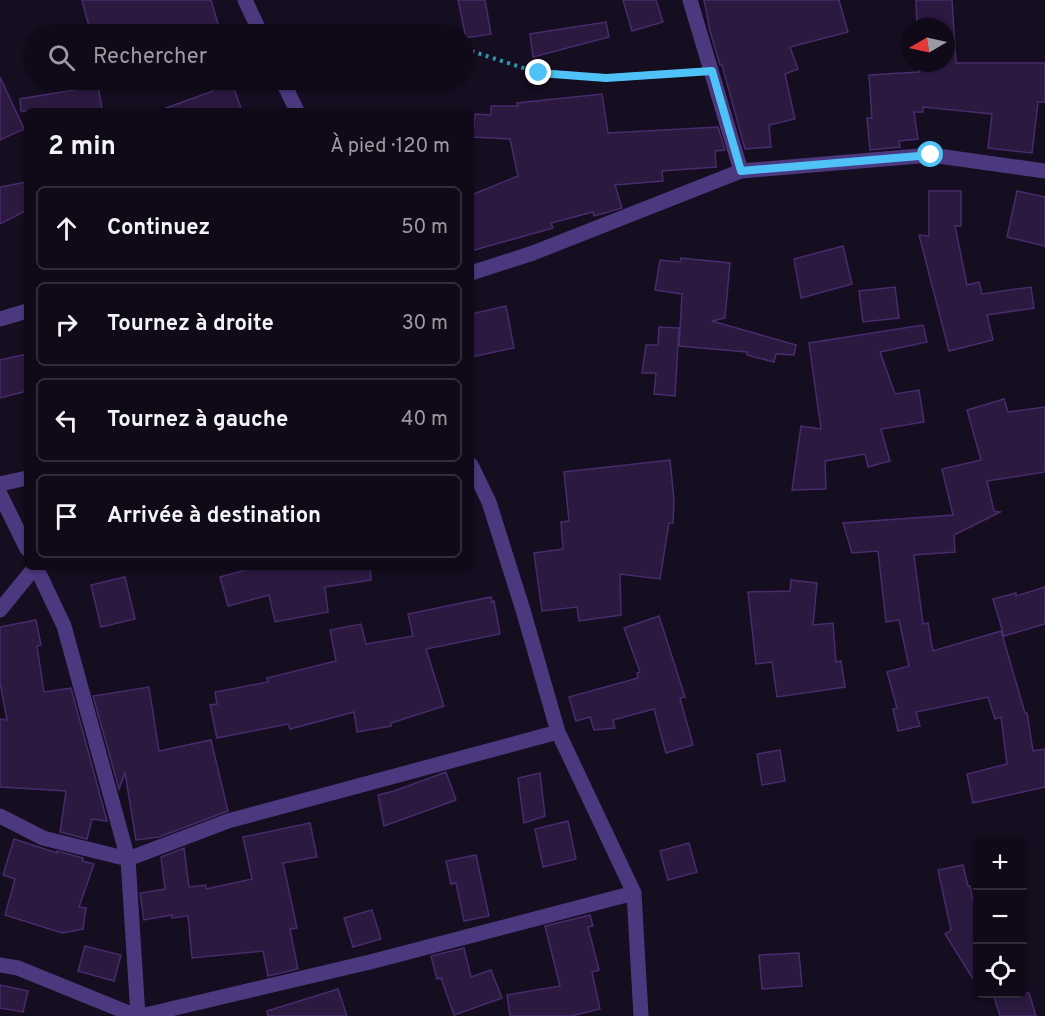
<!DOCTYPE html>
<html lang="fr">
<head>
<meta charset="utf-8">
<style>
  :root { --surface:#100a18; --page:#191321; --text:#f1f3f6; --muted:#9c9aa2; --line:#302b37 }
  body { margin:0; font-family:Overpass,sans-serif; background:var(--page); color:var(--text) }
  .controls { position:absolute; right:18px; bottom:18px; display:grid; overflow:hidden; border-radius:9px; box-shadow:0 2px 4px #0004 }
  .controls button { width:54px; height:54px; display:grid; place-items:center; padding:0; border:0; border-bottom:2px solid var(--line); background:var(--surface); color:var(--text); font:30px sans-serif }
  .compass { position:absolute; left:901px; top:18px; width:54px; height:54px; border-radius:50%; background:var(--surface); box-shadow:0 2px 4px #0004; rotate:261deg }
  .stop { position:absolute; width:18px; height:18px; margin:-14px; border:4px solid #4fc3f7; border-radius:50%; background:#fff }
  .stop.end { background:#4fc3f7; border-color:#fff; box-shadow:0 2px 6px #0008 }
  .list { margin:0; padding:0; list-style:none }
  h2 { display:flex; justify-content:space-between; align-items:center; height:78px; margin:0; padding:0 24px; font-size:26px }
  h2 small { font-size:20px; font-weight:400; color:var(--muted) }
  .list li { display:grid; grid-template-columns:39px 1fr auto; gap:18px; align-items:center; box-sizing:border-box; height:84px; margin:0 12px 12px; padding:0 12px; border:2px solid var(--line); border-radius:9px }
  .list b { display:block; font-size:22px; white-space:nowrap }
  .list em { font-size:20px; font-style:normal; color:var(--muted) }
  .icon { flex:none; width:33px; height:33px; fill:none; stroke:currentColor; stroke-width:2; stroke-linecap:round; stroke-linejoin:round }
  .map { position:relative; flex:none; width:1045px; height:1016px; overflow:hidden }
  .search { position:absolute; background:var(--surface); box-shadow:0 2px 4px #0004; left:24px; top:24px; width:450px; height:66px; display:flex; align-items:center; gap:15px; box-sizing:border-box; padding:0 21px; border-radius:33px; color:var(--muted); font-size:22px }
  .panel { position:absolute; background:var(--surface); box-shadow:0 2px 4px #0004; left:24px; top:108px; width:450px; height:462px; border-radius:9px }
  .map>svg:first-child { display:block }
</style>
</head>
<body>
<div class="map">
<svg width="1045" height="1016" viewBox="0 0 1045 1016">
  <rect width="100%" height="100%" fill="#150d20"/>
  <path fill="#2b1940" stroke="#482b6c" stroke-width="1.5" d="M82,0H211L221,34H91Z
    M458,0H485L491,34L466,38Z
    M623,0H656L663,22L632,31Z
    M704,0H839L848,32L790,47L798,69L785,74L795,119L769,125L771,147L745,149L722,65H720L710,31Z
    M916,0H952L956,63H1045V102H1038L1032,153L988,148L992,114L923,107V112H914L918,139L899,141L900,147L870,150L867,118H872L869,75L919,72V63H946V27H917Z
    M606,22L609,37L533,57L530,34Z
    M0,77L24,129L0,140Z
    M209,80H231L242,111H167L166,108L213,91Z
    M98,86L102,109L88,111H21L20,99Z
    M602,94L608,133L718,127L725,150L715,151L716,167L662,171L663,181L615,185L622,208L594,216L593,212L551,223L553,228L471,251V195L518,176L510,139L473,137L475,114L491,115V106H518L517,103Z
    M27,182V210L0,224V187Z
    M929,191H961V226H955L967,285L979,282L982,294L1031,287L1034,308L987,315L993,340L949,351L919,235L929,236Z
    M1017,191L1045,197V246L1007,237Z
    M843,246L852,284L801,298L794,259Z
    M681,258L730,263L725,318L712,321L796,345L794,355L776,354L774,362L747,355V352L679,346L682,294L655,290L660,260L680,262Z
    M895,287L899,318L863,322L859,291Z
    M506,306L514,348L471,357V314Z
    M923,325L927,342L880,352L895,394L919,390L924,422L881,429L890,461L868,467L865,454L825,461L826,489L792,490L801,426L821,429L809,343Z
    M659,327L679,328L675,396L654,394L656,373H642L646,345H658Z
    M27,354V391L0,398V360Z
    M1004,399L1008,412L1045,407V472L987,481L994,511L1000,512L954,535L955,552L914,555L923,624L928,623L933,651L1001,631L1025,713H1027L1033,751L1045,749V787L973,803L967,774L1007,764L1001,717L995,719L988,697L916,712L920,726L898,731L893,709L897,708L887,672L909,666L899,620L886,622L878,551L852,553L843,523L953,515L942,469L981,460L967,410Z
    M670,460L674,500L673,523H669L660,579L620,574L621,615L579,621L577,607L542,611L534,553L563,549L561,522L569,521L564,472Z
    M256,567H370L371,580L325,587L328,612L275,622L269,595L228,606L220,577Z
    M125,577L135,619L101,627L91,585Z
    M791,580L817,583L813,625L833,623L836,662L841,661L845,687L777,697L772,662L756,664L748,592L790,591Z
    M1045,587V624L1004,636L993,599L1016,593V596Z
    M491,597L492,602L494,601L500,634L426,649L444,706L391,723V726L357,732L354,712L290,729L288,724L217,738L210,705L217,704L215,692L268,682L267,678L336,661L330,630L361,624L366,644L413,636L408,614Z
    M659,616L685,697L680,698L693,745L666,753L654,709L613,720L615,728L594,730L590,717L576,721L569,697L638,678L637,673L640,672L624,628Z
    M36,620L41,645L37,646L44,692L71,688L107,821L92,819L87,839L60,832L66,791L0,787V719L7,720L0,682V627Z
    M149,687L159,751L211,740L228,811L159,837L136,840L125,773L119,789L93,696Z
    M780,750L785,781L762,785L757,754Z
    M446,772L456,800L384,826L378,795L394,791Z
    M540,773L545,816L524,823L518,778Z
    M568,821L576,859L543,867L535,829Z
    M310,823L317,857L283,863L297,928L290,929L298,969L268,976L263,951L192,958L188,916L172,918V915L144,920L140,893L165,889L161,857L184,848L189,887L206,885V889L252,879L243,837Z
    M14,839L57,853V851L83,858L82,861L94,864L79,907L86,908L83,929L62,933L5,915L15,879L3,875Z
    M689,843L697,872L668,880L660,851Z
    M476,855L489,916L464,921L456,883L451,884L446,861Z
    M963,865L968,886H970L978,924V987L945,934L951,930L938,870Z
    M372,910L381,939L353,947L344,918Z
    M590,915L593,926L588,927L599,970L592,972L600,1009L571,1016H510L507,995L560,986L545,926Z
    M85,946L121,955L114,981L78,971Z
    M464,948L471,977L491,970L502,998L454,1015L441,978L437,979L431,956Z
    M799,953L802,986L762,989L759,955Z
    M0,985L28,991L23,1012L0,1008Z
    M338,989L347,1016H268L267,1011Z
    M993,993H1029L1036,1016H1000Z"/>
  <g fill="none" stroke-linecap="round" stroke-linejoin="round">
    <path stroke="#2e98b0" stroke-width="4" stroke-dasharray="3 4.5" stroke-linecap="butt" d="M464,52L471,51L539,73L606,78L690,73
      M306,80L325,83L338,80"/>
    <path stroke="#4c387e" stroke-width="15" d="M245,0L261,34
      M690,0L741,171
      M282,80L297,111
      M471,273L533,253L741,171L931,155L1045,171
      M0,319L27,311
      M471,465L489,502L523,610L558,732L634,893L641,1016
      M0,484L27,478
      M0,494L27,549
      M36,567L64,626L128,859L138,1016
      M0,610L35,567
      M0,816L43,838L128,859L228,821L558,732
      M0,965L18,968L136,1016
      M141,1016L370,962L634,893"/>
  </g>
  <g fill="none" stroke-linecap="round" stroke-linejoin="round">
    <path stroke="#4fc3f7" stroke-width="8" d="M539,73L606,78L712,71L741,171L931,155"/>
  </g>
</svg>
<div class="controls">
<button>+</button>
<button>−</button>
<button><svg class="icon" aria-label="locate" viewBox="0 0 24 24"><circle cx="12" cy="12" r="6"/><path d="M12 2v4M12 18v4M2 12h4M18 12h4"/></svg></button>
</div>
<svg class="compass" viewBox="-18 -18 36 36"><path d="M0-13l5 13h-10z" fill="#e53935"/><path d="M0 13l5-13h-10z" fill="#9c9aa2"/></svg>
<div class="stop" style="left:931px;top:155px"></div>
<div class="stop end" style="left:539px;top:73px"></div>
<div class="search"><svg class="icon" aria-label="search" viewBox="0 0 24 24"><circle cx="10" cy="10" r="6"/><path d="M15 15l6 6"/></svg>Rechercher</div>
<section class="panel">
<h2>2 min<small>À pied · 120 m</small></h2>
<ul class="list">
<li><svg class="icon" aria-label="ahead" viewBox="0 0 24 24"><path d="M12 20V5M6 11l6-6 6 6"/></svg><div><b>Continuez</b></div><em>50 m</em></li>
<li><svg class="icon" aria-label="right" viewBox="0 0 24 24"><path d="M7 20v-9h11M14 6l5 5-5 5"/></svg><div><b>Tournez à droite</b></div><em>30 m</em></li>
<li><svg class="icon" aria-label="left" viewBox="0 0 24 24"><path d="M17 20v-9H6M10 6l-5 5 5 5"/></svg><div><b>Tournez à gauche</b></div><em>40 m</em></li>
<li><svg class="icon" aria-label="arrive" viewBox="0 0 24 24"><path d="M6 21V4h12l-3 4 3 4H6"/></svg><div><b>Arrivée à destination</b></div></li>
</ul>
</section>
</div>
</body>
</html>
